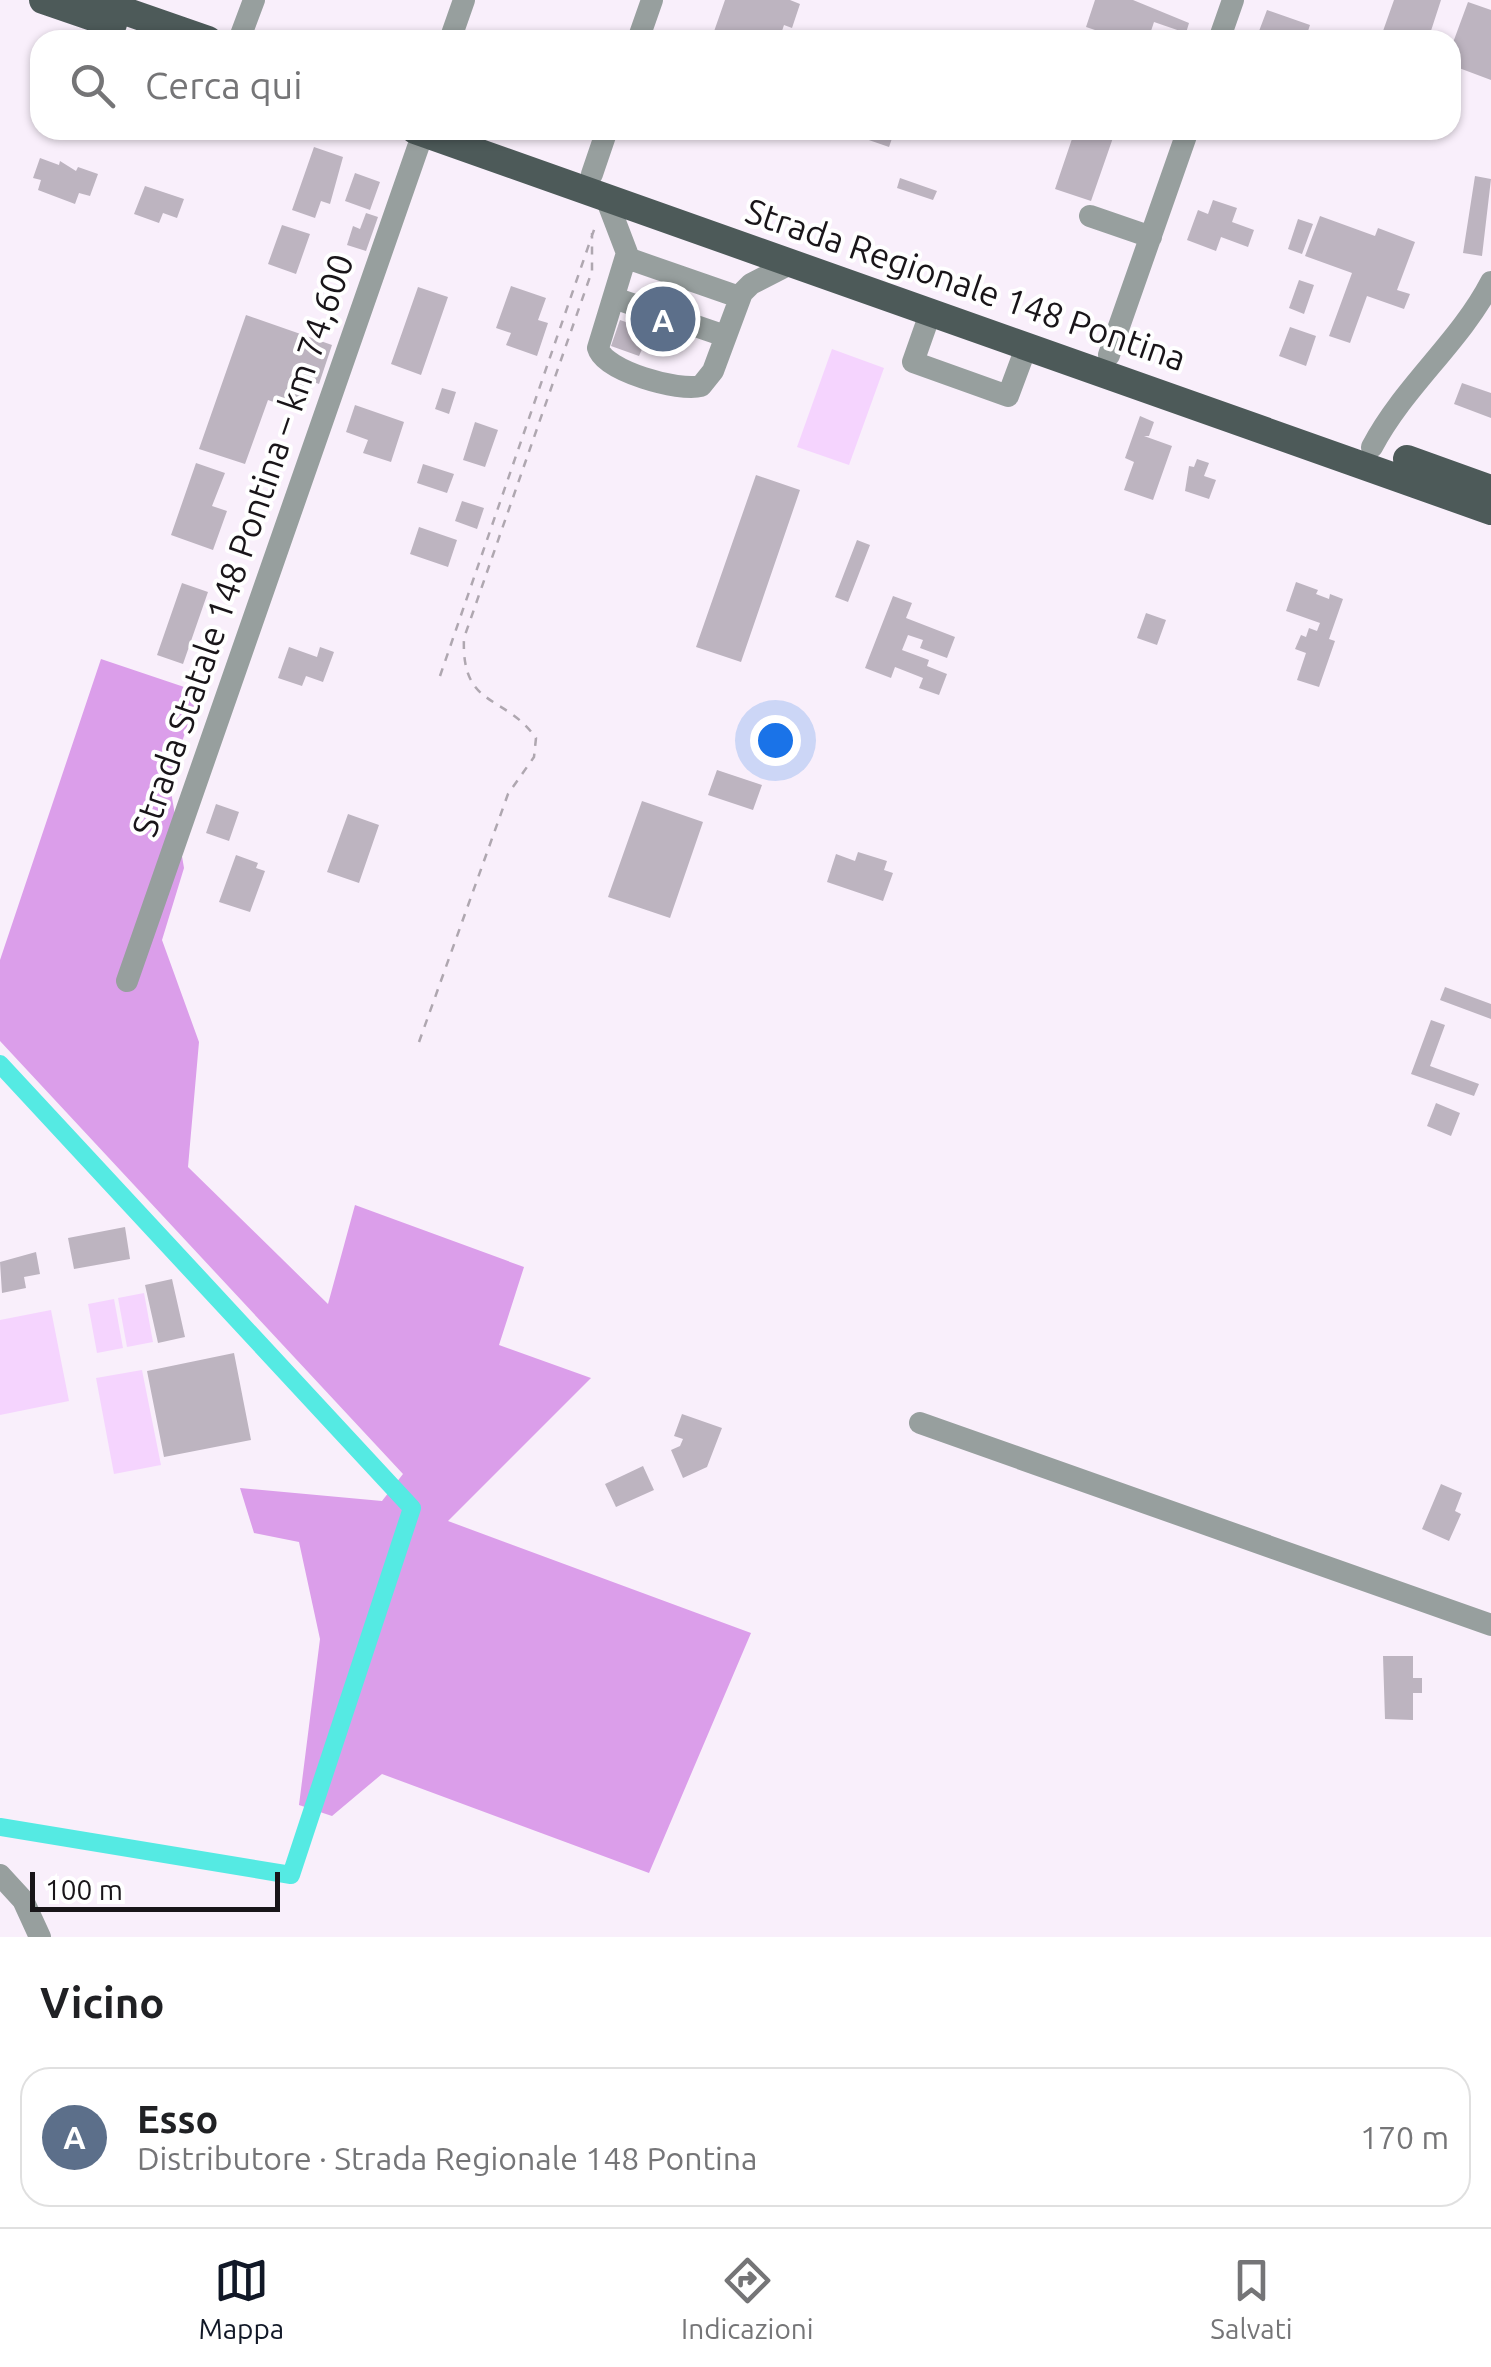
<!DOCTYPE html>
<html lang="it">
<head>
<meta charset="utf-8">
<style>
  :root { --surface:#fff; --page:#f2f2f2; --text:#202124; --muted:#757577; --line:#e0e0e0; --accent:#111827 }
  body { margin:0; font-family:Ubuntu,sans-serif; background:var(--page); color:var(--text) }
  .scale { position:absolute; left:30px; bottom:25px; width:250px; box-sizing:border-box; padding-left:10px; border:5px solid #191519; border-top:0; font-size:28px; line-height:35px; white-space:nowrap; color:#191519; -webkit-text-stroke:8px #fff; paint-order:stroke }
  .you { position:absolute; left:775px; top:740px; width:35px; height:35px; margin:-25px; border:8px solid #fff; border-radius:50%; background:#1a73e8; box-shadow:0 0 0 15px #1a73e833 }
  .badge { display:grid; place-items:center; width:65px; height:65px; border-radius:50%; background:var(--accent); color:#fff; font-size:32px; font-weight:700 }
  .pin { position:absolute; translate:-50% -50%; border:5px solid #fff; box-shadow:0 2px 10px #0006 }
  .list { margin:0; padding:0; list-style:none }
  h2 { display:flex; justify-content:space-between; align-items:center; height:130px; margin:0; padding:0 40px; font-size:42px }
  h2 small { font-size:32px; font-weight:400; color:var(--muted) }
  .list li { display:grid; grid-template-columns:65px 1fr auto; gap:30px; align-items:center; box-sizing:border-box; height:140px; margin:0 20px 20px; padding:0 20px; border:2px solid var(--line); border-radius:30px }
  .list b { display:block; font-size:38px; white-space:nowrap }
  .list p { margin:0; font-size:32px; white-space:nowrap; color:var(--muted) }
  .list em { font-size:32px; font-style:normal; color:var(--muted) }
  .icon { flex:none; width:55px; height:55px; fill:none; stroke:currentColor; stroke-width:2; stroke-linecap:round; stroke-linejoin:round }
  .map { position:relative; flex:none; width:1491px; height:1937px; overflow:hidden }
  .search { position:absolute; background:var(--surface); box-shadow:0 2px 8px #0004; left:30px; right:30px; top:30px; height:110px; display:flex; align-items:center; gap:25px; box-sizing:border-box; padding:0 35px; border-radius:30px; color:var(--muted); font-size:38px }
  .sheet { height:290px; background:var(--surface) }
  nav { display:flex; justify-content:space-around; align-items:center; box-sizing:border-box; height:140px; border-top:2px solid var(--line); background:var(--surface); font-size:28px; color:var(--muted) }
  nav a { display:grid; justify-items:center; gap:5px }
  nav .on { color:var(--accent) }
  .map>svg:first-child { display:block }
</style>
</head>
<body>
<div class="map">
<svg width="1491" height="1937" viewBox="0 0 1491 1937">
  <rect width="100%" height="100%" fill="#f9effb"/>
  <path fill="#f5d4fe" d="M832,349L884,368L849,465L797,447Z
    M144,1293L153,1342L127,1347L118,1298Z
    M114,1299L123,1348L97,1353L88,1304Z
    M51,1310L69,1401L0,1415V1320Z
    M142,1370L161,1465L114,1474L96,1378Z"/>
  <path fill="#db9eea" d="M101,659L199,692L169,780L184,868L162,940L199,1042L188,1167L328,1304L355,1205L524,1267L499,1345L591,1378L448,1521L751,1633L649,1873L382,1774L332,1816L299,1805L320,1639L299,1542L254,1533L240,1488L382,1501L403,1474L0,1041V960Z"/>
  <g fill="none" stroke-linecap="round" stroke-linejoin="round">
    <path stroke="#55eae3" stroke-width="18" d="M0,1064L412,1508L291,1875L0,1827"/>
  </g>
  <path fill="#bdb4c0" d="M725,0H790L800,4L792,28L784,25L779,40H711Z
    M1095,0H1133L1189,23L1186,33L1154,22L1148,40H1125L1086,27Z
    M1394,0H1441L1428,40H1409L1383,31Z
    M1468,2L1491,10V80L1451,65V48Z
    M1267,10L1310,25L1305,40L1256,39Z
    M866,130H895L889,147L863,138Z
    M1075,130L1115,132L1091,201L1055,189Z
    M314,147L343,157L330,204L321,201L315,218L292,210Z
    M40,158L59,165L60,161L76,171L78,167L98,174L90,196L79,193L75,204L38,190L41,180L33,178Z
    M355,173L380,182L370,210L345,201Z
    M1475,176L1491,179L1482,256L1463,253Z
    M900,178L937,191L933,200L897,188Z
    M145,186L184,199L177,218L163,213L159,223L134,214Z
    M1213,200L1237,208L1232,222L1254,230L1248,247L1221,237L1216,251L1187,240L1198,210L1208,214Z
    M366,213L378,217L366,251L347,245L353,226L360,229Z
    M1320,216L1375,236L1378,228L1415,242L1397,290L1410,294L1404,309L1367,296L1350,343L1329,336L1352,273L1305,256Z
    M1298,219L1313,224L1302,254L1288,249Z
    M282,225L310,234L296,274L268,264Z
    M1299,280L1314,285L1304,314L1289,308Z
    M511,286L546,298L538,320L548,323L537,356L506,345L511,333L496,328Z
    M418,287L448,297L421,375L391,364Z
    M659,302L678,309L665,355L643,347L639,356L611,346L620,320L649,330Z
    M246,315L332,345L319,384L306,379L296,410L268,400L245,464L199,449Z
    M1290,327L1316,336L1306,366L1279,356Z
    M1462,383L1491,393V418L1454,404Z
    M442,388L456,392L449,414L435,409Z
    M355,405L404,422L391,462L363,453L368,440L346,432Z
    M1140,416L1154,422L1149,436H1144L1172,446L1153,500L1124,490L1134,462L1125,458Z
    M475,422L498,430L485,467L463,460Z
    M1197,459L1209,463L1204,476L1216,480L1209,499L1185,491L1189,466L1194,467Z
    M196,463L225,473L212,506L227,511L213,550L171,535Z
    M423,464L454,474L447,493L417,483Z
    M756,475L800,490L741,662L696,647Z
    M462,501L484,508L477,529L455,521Z
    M419,527L457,540L448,567L410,554Z
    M857,540L870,545L848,602L835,597Z
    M1296,582L1318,590L1316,594L1329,599L1330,594L1343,599L1329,639L1335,641L1319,687L1297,680L1306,653L1295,649L1301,635L1306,637L1309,628L1317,631L1320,623L1286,611Z
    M182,583L208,592L183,664L157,655Z
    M893,596L912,603L906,618L955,637L947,658L920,648L923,640L908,635L902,650L929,660L927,666L947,674L939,695L919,688L923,678L895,667L891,678L865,668Z
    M1146,613L1166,620L1157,645L1137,638Z
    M289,647L317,657L320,647L334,652L323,682L306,676L302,686L278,678Z
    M717,770L762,785L753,810L708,795Z
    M642,801L703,822L670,918L608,897Z
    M216,804L239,812L229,841L206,833Z
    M348,814L379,825L359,883L327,872Z
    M858,852L887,861L884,870L893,873L883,901L827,882L836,854L855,861Z
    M236,855L258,863L256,868L265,871L250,912L219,902Z
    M1445,987L1491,1004V1019L1440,1000Z
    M1431,1020L1445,1025L1430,1066L1479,1084L1474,1096L1411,1074Z
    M1436,1103L1460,1113L1451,1136L1427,1126Z
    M125,1227L130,1259L74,1269L68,1238Z
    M36,1252L40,1274L24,1277L26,1288L2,1293L0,1262Z
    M172,1279L185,1337L158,1343L145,1285Z
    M234,1353L251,1440L164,1457L147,1371Z
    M682,1414L722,1428L707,1467L683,1478L671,1450L680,1446L683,1439L674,1436Z
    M643,1466L654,1490L616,1507L605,1484Z
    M1441,1484L1462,1493L1455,1511L1461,1514L1449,1541L1422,1529Z
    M1383,1656H1413V1678H1422V1693H1413V1720L1385,1719Z"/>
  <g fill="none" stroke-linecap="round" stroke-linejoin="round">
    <path stroke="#afa7b0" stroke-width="2.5" stroke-dasharray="8 8" stroke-linecap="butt" d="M440,676L595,227
      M419,1042L508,794L534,757L536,738C504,693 461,709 464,638L592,271V233"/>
    <path stroke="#979f9e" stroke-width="22" d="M239,40L254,0
      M450,40L464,0
      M638,40L652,0
      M1219,40L1233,0
      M592,174L607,130
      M606,198L627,253L598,348C604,371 679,392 701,386L713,371L742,293L751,284L794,262
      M1090,216L1151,237
      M627,258L739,297
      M614,298L725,336
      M931,311L913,362L1008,396L1027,345
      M1109,355L1188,130
      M1372,447C1404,386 1460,342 1491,282
      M127,981L423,133
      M920,1423L1491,1625
      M0,1875L23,1900L40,1937"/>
    <path stroke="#4d5a59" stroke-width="28" d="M43,0L113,24
      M93,0L208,40
      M415,130L1491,511
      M1407,459L1491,489"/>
  </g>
  <g text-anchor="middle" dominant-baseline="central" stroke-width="8" stroke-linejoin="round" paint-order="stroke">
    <g font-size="35" fill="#191519" stroke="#fff">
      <text transform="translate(966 284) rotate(19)">Strada Regionale 148 Pontina</text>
      <text transform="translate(242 545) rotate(-71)">Strada Statale 148 Pontina – km 74,600</text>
    </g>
  </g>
</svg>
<div class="scale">100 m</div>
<div class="you"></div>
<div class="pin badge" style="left:663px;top:319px;background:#5c6f8a">A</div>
<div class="search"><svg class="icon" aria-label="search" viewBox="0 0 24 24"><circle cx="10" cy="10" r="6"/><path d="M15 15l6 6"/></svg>Cerca qui</div>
</div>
<section class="sheet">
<h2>Vicino<small></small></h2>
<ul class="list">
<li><span class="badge" style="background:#5c6f8a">A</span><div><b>Esso</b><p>Distributore · Strada Regionale 148 Pontina</p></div><em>170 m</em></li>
</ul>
</section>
<nav>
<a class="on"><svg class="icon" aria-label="map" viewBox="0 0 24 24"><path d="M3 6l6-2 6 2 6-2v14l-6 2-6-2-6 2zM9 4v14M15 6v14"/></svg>Mappa</a>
<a><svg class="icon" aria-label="directions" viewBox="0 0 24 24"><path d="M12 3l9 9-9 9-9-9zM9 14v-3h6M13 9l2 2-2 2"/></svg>Indicazioni</a>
<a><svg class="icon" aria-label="saved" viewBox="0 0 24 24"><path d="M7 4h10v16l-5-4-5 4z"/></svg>Salvati</a>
</nav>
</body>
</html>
